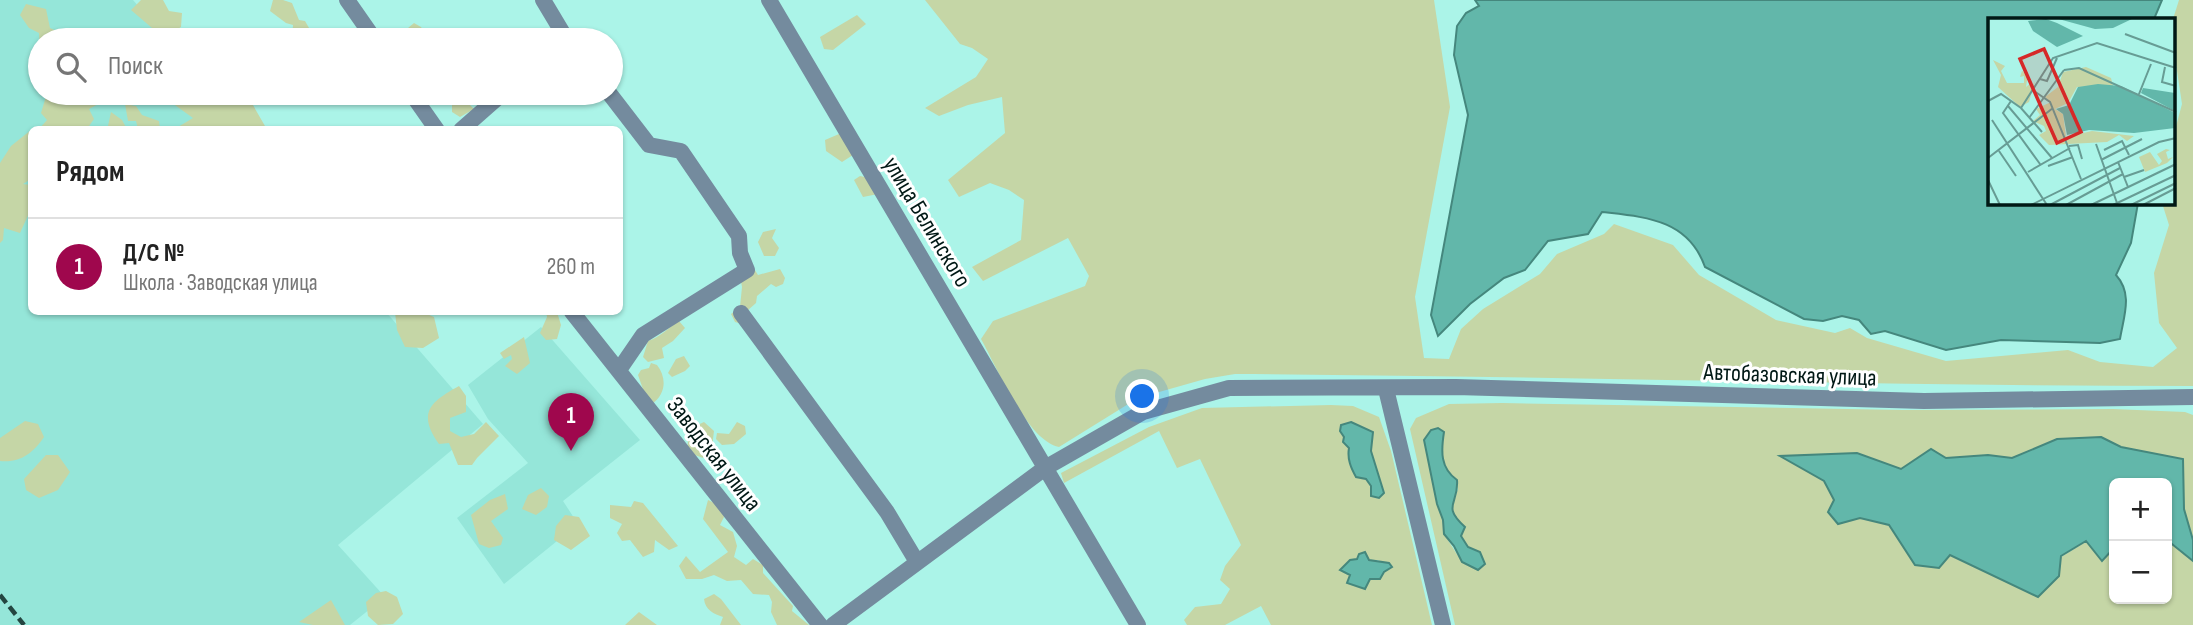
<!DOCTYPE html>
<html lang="ru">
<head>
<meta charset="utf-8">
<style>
  :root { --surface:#fff; --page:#f6f6f6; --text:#222; --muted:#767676; --line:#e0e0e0; --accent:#9f074d }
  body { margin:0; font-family:"Sofia Sans Condensed",sans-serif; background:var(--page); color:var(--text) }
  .controls { position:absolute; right:21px; bottom:21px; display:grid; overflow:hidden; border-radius:10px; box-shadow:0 2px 5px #0004 }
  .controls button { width:63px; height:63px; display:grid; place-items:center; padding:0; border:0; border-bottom:2px solid var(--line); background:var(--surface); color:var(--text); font:35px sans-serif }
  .you { position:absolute; left:1143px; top:397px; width:24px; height:24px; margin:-18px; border:5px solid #fff; border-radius:50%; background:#1a73e8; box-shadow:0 0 0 10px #1a73e833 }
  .badge { display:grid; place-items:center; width:46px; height:46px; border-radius:50%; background:var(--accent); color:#fff; font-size:23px; font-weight:700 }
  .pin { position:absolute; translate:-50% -58px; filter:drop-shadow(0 2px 4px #0008) }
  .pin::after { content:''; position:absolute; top:37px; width:24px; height:21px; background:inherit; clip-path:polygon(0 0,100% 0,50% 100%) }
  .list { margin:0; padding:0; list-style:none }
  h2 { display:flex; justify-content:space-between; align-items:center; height:91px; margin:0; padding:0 28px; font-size:30px }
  h2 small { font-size:23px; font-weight:400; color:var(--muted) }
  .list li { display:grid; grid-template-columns:46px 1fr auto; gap:21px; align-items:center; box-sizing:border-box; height:98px; padding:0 28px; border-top:2px solid var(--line) }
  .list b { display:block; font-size:26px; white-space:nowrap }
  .list p { margin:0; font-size:23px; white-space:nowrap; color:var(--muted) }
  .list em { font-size:23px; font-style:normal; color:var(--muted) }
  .icon { flex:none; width:38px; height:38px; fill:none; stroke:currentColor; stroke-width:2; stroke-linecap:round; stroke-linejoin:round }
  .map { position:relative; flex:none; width:2193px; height:625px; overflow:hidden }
  .search { position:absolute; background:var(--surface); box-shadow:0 2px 5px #0004; left:28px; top:28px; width:595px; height:77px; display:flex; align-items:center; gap:18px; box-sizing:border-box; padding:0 24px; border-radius:38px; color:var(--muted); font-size:26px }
  .panel { position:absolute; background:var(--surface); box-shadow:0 2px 5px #0004; left:28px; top:126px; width:595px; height:189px; border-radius:10px }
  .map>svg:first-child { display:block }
</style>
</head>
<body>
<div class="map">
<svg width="2193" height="625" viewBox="0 0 2193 625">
  <rect width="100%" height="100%" fill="#abf4e8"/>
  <path fill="#95e6d9" d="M0,0H133L167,40H40V93H211L242,129L32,130V312H386L483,424L338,545L385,597L350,625H0Z
    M541,327L640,440L563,501L578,524L504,584L457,518L528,463L488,419L468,385Z"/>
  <path fill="#c5d6a6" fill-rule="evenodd" d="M141,0H163L169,11L182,13L181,27L169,34L152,28L131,10Z
    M273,0H283L292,3L299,20L305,21L316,40H292L293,25L286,23L270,11Z
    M925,0H1434L1450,107L1415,297L1424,358L1449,359L1461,329L1483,309L1540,274L1557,254L1604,234L1614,224L1673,245L1699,275L1776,320L1835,333L1850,328L1867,338L1946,361L2068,350L2100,362L2153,367L2177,348L2159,323L2154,273L2169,225L2162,203H2174V134L2182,104L2174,51L2173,19L2179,0H2193V386C1874,386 1554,376 1235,374L1205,379L1138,398L1059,447C1027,441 997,367 981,339L993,321L1085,286L1089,276L1068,238L983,281L972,267L1021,240L1024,200L1009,190L990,183L959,197L948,180L1005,133L1002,97L968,105L939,116L925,108L976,77L988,59L972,48L960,44Z
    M26,4L46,9L50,28L61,33L64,40H40V54L39,33L29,28L20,15Z
    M857,15L866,24L833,50L824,49L820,37Z
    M414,23L421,27L429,40H409L408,28Z
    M47,93H115V95L89,109L94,119L87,129H39L47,120L41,113Z
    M158,93H246L265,126L270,129H179L178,127L193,118Z
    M464,93L477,95L468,103L474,109L460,117L452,112V101L463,97Z
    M125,104L136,106L142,115L159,121L160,129H138L136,121H128Z
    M111,112L122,120L127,129H97L108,126Z
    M31,130V179L23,184L31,185V209L20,233L4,228L3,240L0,243V163L11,146Z
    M839,134L848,139L853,155L842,162L826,151L825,140Z
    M860,176L869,178L878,194L863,197L854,180Z
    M776,229L772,238L779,248L775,256H764L758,242L763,232Z
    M753,267L758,275L780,269L785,278L783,284L776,287L771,284L757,296L756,303L747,311L742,324L735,322L731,314L740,307L742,287L740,276Z
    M395,312H422L434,317L439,338L423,348L405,347L397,330Z
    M546,312H557L561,325L557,339L546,340L540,333L547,317Z
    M679,321L685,328L673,341L662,348L664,358L648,362L643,357L648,341C659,338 669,327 679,321Z
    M524,337L530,363L517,374L505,366L512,359L511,355L504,359L500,353Z
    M684,356L690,366L685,371L672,377L668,373L676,359Z
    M651,363L657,365C667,378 666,394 652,404L645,395L638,375L641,370L649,368Z
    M459,386L466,396V412L450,418V431L461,437L474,434L486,422L499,436L477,458L472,465H458L449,443L439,444C417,413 430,402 459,386Z
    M1502,403L1903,410L2113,409L2185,412L2193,415V540L2184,509L2183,459L2121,447L2101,437L2057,439L2012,458L1988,455L1946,458L1931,449L1901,469L1857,453L1782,456L1824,481L1834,500L1860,518L1889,525L1915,565L1950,555L2038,597L2061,557L2087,541L2102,560L2114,548V599H2167V540L2193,561V625H1455L1410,429L1416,418L1449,404ZM1424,440L1442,446L1441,457L1458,489C1451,508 1449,512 1464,527L1461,536L1468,547L1462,562L1444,534L1443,520L1437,504Z
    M1331,405L1353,406L1379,417L1391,451L1432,625H1271L1261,606L1225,625H1187L1184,620L1195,607L1221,604L1230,589L1220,580L1225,566L1241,545L1200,459L1177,468L1159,431L1064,483L1061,473L1149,427L1202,408ZM1373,432L1371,451L1384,493L1371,486L1366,479L1356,477L1349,448L1343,442L1344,437ZM1364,552L1369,560H1378L1383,563L1370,579L1350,575L1357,560Z
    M25,421L38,424L44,437C33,453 21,463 0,461V438Z
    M704,422L714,431L712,447L703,458L687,452L689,429Z
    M737,422L745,426L746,434L734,444L722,445L716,439L717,433L729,434Z
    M46,455H58L70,472L58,490L39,498L26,490L24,479Z
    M541,488L549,496L547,507L536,515L522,509L528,495Z
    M505,494L508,509L491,521L503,538L501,545L489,548L479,544L471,515L490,500Z
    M708,500L721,506L724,517L720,525L733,532L737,546L734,557L746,565L753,559L763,565V573L793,606L792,611L809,625H777L771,612L772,602L769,595L753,594L741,580L727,581L714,575L702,579H686L679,566L686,556L700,572L728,552L703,519Z
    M634,501L643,503L678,546L669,550L655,540L654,552L643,557L630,540L622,541L617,533L622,524L610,518V505L631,507Z
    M565,515L579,517L590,536L571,550L554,540L556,526Z
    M386,591L397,597L403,614L393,624L378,625L368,616L366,602L376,593Z
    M714,594L721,599L741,625H720L723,617C714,614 705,610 704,599Z
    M331,600L345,625H313L299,622Z
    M639,612L657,625H625Z"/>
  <path fill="#62b7aa" stroke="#45877d" stroke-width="2" d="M1475,0H2162L2154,19H1990V203H2138L2131,243L2116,275C2133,294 2124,315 2120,339L2100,343L2001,340L1946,350L1885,331L1871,334L1859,320L1842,316L1823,321L1804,319L1705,267C1688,219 1645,217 1602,212L1588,234L1548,241L1525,270L1504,278L1470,304L1438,336L1431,315L1468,115L1454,55L1457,26L1466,13L1479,6Z
    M1351,422L1373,432L1371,451L1384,493L1379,498L1371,496V486L1366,479L1356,477C1351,468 1347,459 1349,448L1343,442L1344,437L1340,431L1341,425Z
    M1438,428L1444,432C1441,451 1440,468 1457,480C1459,505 1441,505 1465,527L1461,536L1468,547L1480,552L1485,564L1478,570L1462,562L1454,546L1444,534L1443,520L1437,504L1424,440L1431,430Z
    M2101,437L2121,447L2183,459L2184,509L2193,540V561L2167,540V483H2114V548L2102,561L2086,541L2061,556L2059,576L2038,597L1950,555L1939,568L1915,565L1889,525L1860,518L1838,524L1828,512L1834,500L1824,481L1780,456L1857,453L1901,469L1931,449L1946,458L1988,455L2012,458L2057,439Z
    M1365,552L1369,560L1389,563L1392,567L1384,572L1380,579H1370L1365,589L1347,583L1350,575L1340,570L1350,560L1357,559L1359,554Z"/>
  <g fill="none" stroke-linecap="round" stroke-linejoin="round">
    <path stroke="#748b9e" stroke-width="16" d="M347,0L375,40
      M543,0L567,40
      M769,0L1138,625
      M411,93L437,130
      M609,93L649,145L681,151L739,236L740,253L747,270L643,335L619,370
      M461,130L503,93
      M572,312L820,625
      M741,313L887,512L917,562
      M1386,389L1443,625
      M833,625L1045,468L1143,412L1229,388L1456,387L1924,401L2193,397"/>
    <path stroke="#244641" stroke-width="4.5" stroke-dasharray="10 5" stroke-linecap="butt" d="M0,595L24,625"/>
  </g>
  <g text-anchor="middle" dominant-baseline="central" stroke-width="6" stroke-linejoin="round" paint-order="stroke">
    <g font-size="24" fill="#001815" stroke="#fff">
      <text transform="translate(927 222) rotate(59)">улица Белинского</text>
      <text transform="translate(1790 375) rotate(2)">Автобазовская улица</text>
      <text transform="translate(714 454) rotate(52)">Заводская улица</text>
    </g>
  </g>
  <g transform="translate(1988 18)">
    <rect width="187" height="187" fill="#abf4e8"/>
    <path d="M5,42L17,48L13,53L19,65H36V58L32,59L34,53L40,56L38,69L43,65L44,69L47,63L41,84L32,89L10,69L13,57ZM98,49L123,60L125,68L89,69L80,85L67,91L75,96L78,119L104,113L146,118L139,123L131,117L119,124L61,127L51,117L58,113L56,108L45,103L52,97L48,91L63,84L57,79L70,69L75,54ZM178,131L182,132L178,134L180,141L185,139L179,145L157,154L151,139L162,134L171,147L174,143L169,136Z" fill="#c5d6a6"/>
    <path d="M67,0H146L125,10L107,11ZM58,1L69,5L95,18L69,29L45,13L40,3ZM110,66L133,68L187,95V110L146,115L101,112L79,117L75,96L68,91L81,87L90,69ZM155,70L187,75V93L153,75Z" fill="#62b7aa"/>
    <path fill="none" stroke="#679c94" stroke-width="2" d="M137,16L188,35M177,49L174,64L188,68M76,52L91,50L188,94M52,61L59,63L69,40M46,73L62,84L93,161M151,76L163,46M0,83L13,76L33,90L54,114M23,83L15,95L52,146M20,88L64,140M33,90L65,40L109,25L188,50M41,100L76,52M4,102L59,187M108,126L129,185M81,128L90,127L94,141M116,132L134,123L141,137M11,133L28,158M0,140L65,90M113,142L154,121M130,144L140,169M60,148L85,139M40,154L82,130M136,159L156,152M0,162L12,187M43,187L171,124L188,120M62,187L132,150M78,187L135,156M103,187L188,146M125,187L188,157M143,187L188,165M155,187L188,170"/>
    <path fill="#d62828" fill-opacity="0.15" stroke="#d62828" stroke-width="3.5" d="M56,31L93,114L69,125L32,41Z"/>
    <rect width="187" height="187" fill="none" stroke="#001815" stroke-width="3.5"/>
  </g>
</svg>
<div class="controls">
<button>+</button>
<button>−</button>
</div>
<div class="you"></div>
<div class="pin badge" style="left:571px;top:451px">1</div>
<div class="search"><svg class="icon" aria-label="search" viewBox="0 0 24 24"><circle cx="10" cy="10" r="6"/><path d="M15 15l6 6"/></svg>Поиск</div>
<section class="panel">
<h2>Рядом<small></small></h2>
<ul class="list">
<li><span class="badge">1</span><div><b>Д/С №</b><p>Школа · Заводская улица</p></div><em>260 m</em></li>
</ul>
</section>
</div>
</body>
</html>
